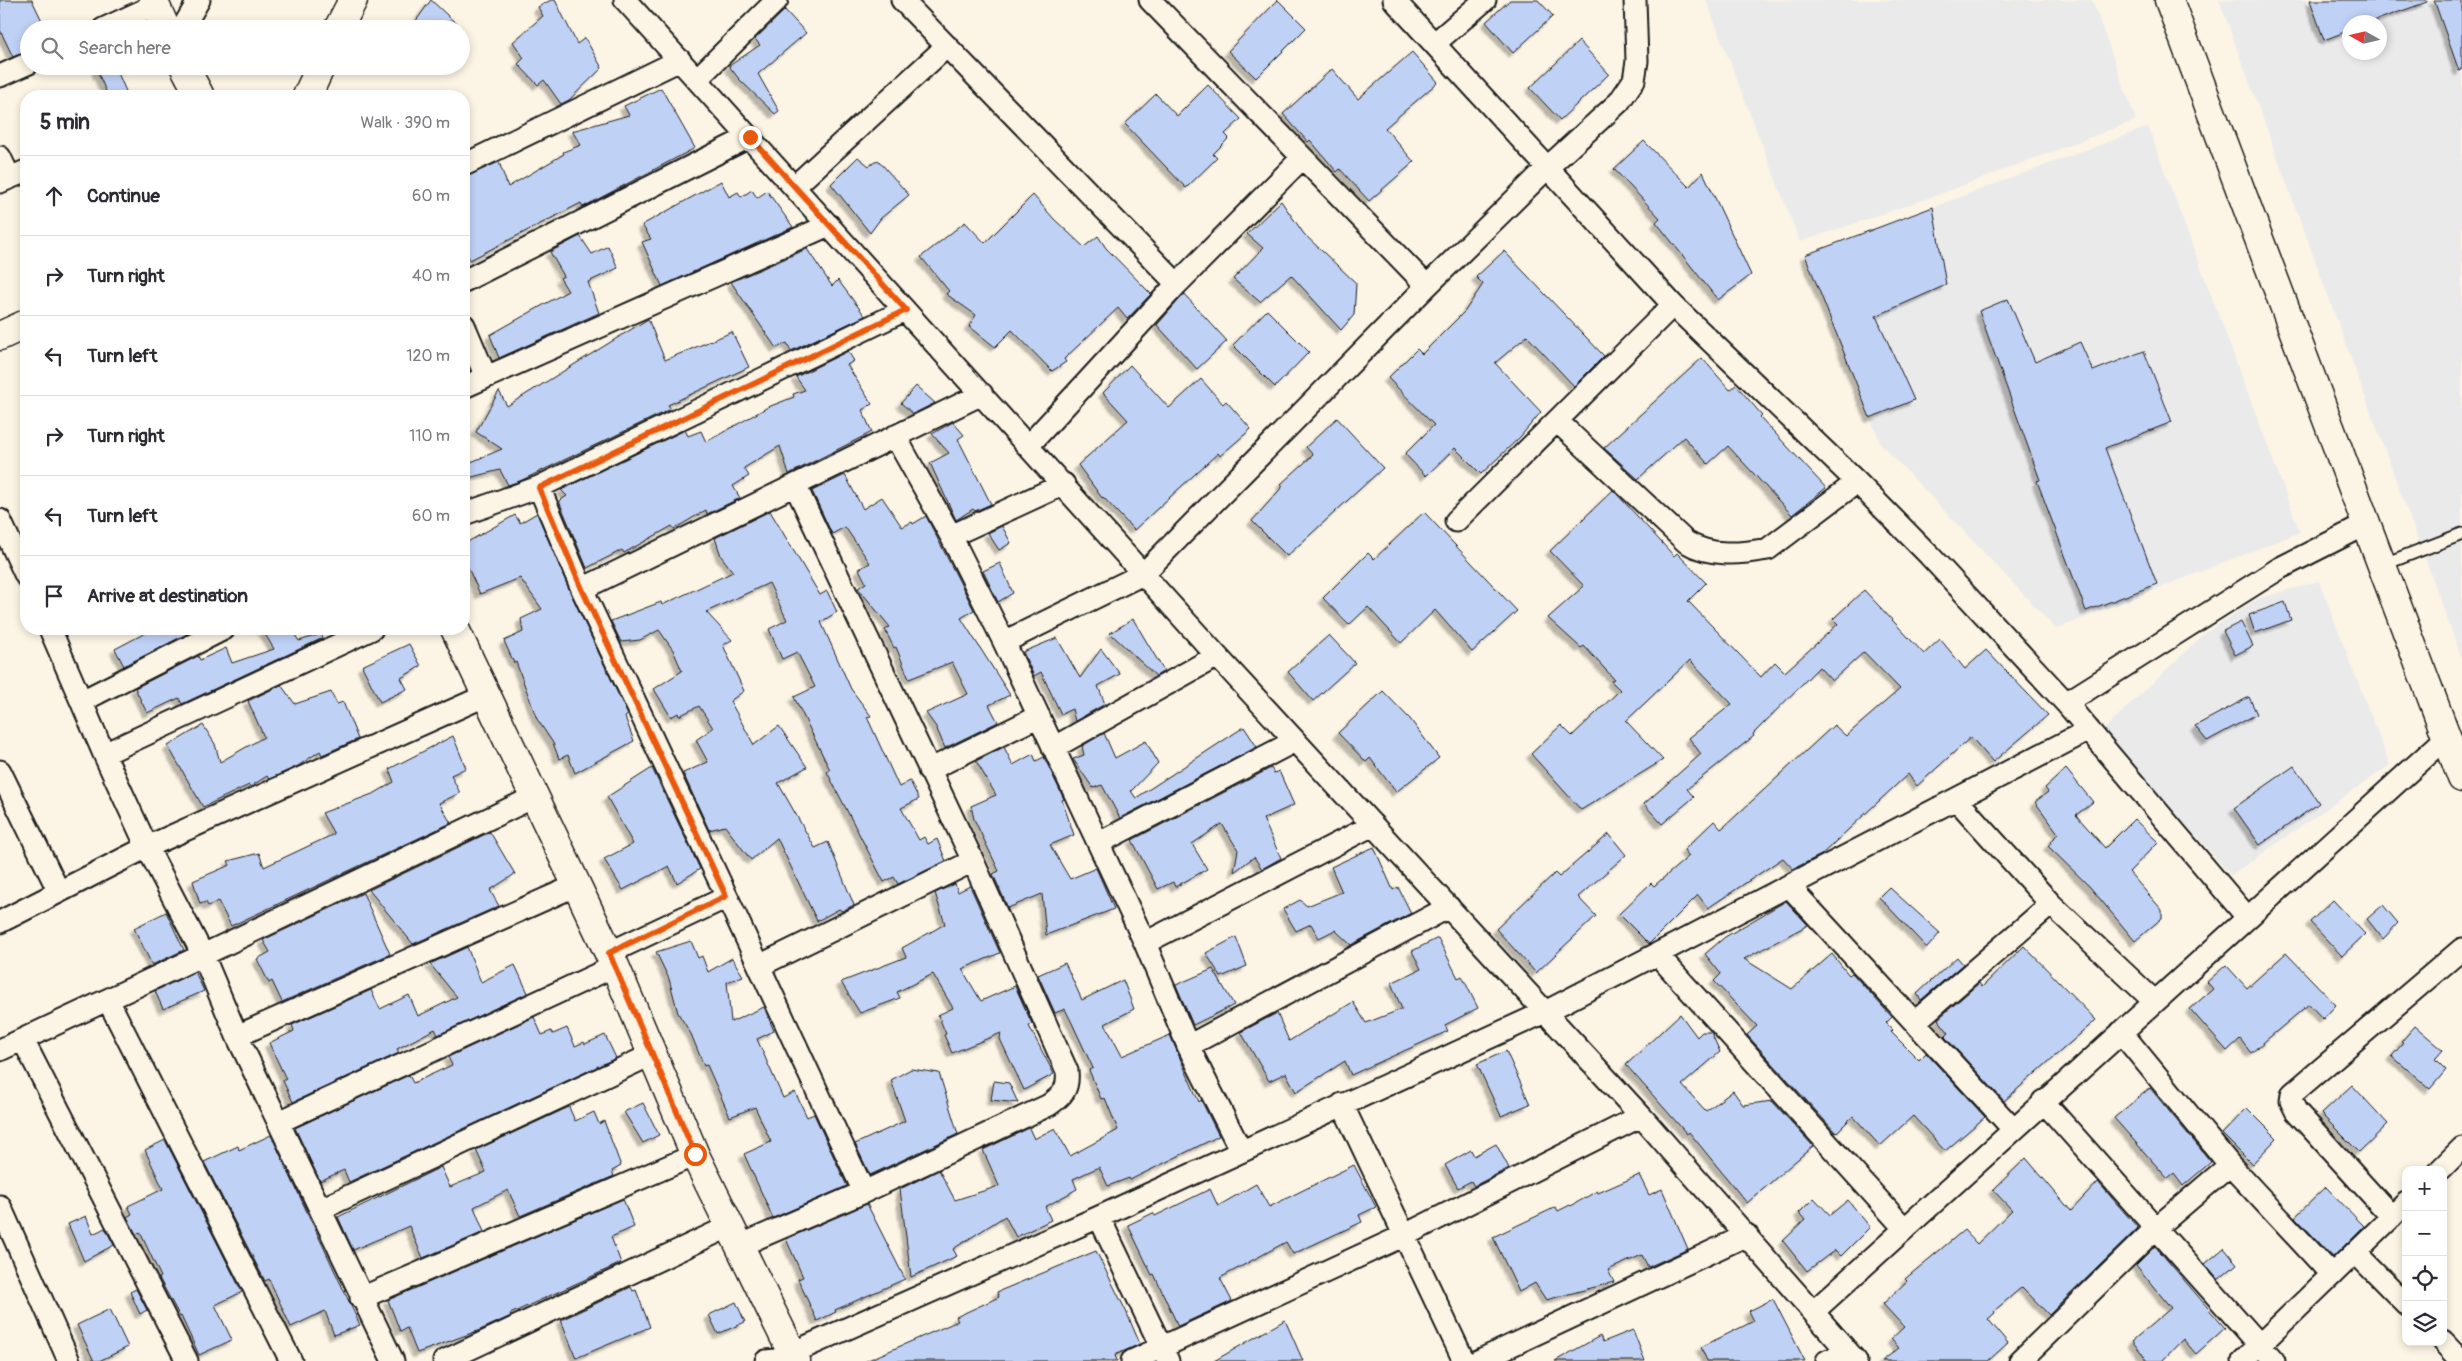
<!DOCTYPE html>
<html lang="en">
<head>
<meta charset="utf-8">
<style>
  :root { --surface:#fff; --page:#f2f2f3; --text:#2b2b33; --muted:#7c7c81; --line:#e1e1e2 }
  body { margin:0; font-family:Pangolin,sans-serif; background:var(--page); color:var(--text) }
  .controls { position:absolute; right:15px; bottom:15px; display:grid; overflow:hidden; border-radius:10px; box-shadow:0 2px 8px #0003 }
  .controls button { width:45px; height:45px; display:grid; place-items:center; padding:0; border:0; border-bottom:1px solid var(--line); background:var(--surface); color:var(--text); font:25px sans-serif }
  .compass { position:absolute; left:2342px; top:15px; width:45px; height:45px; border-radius:50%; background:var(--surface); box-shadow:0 2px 8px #0003; rotate:278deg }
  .stop { position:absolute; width:15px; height:15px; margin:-11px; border:4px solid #ea580c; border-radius:50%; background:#fff }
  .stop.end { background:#ea580c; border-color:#fff; box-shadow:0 1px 5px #0008 }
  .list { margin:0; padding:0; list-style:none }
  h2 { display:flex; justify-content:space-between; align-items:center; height:65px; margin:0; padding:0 20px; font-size:21px }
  h2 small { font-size:16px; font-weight:400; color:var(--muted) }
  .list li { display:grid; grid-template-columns:32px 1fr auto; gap:15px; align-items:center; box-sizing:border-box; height:80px; padding:0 20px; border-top:1px solid var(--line) }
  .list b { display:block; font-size:19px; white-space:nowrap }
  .list em { font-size:16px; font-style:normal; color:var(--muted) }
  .icon { flex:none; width:28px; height:28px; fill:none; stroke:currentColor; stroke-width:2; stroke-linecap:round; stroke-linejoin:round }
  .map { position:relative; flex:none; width:2462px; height:1361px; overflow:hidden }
  .search { position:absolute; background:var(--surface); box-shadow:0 2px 8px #0003; left:20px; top:20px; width:450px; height:55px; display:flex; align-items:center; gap:12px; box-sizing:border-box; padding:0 18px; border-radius:28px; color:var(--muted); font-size:19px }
  .panel { position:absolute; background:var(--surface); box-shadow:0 2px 8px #0003; left:20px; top:90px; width:450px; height:545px; border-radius:20px }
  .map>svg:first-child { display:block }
</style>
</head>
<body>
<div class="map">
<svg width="2462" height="1361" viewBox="0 0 2462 1361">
  <defs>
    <filter id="shadow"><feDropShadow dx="-4.5" dy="4.5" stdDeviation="1" flood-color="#0004"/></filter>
  </defs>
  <rect width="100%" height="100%" fill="#fcf5e5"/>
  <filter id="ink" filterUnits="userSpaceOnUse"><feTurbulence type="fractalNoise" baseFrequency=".02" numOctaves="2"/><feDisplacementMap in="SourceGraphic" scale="10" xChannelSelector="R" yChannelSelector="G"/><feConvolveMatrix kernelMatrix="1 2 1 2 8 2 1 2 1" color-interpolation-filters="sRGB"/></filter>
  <g filter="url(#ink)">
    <path fill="#eaeaea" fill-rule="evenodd" d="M1706,0H2092L2136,120L1943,193L1800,242Z
      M2219,0H2462V659ZM2350,22H2380V52H2350Z
      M2148,127L2300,532L2056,629L1881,444L1805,255Z
      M2319,581L2390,765L2231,875L2101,732L2204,634L2257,599Z"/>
    <path fill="#c0d1f6" stroke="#1c1c1c" filter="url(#shadow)" d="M0,0H32L46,29H29V51L13,57L0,30Z
      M431,0L462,29H410Z
      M551,0H555L577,44L585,38L602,68L569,100L561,104L544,80L538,85L518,64L524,58L513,42L543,16L538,7Z
      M1278,0L1306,28L1256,78L1228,51Z
      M1510,0H1538L1553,16L1513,53L1486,22Z
      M2310,0H2426L2427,2L2371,22H2350V30L2324,40Z
      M2434,0H2462V70L2459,71Z
      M785,10L806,33L758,74L779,111L775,114L739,79L729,66L760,45L755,39Z
      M1579,41L1609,74L1560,120L1530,88Z
      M1412,52L1438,82L1385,128L1414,162L1369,201L1340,169L1337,172L1310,140L1308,142L1283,114L1332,69L1358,99Z
      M95,66H115L128,96H108Z
      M1208,85L1241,119L1225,134L1229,138L1213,154L1217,158L1186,188L1125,124L1156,94L1177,116Z
      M661,88L695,148L583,207L581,203L470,260L464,248V177L499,162L508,187L564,154L563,152L581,145L572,131L629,115L624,106Z
      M1644,141L1689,187L1703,172L1751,275L1718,300L1656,222L1660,218L1614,169Z
      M858,157L869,166L878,160L909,195L881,218L870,233L831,184Z
      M721,181L729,197L738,192L741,197L752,190L757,198L767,191L793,227L662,286L642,242L651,239L642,225Z
      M1033,195L1054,219L1084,247L1098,236L1106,248L1151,294L1127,319L1118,308L1064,359L1066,362L1052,371L1012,330L995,347L969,326L976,315L946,294L949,291L921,257L965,222L985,243Z
      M1281,201L1304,234L1356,283L1354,315L1341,330L1291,275L1260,302L1233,279L1263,248L1247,234Z
      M1933,207L1946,285L1876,316L1914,400L1870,418L1805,255Z
      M580,236L592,254L608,246L618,268L588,282L599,313L499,358L490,335L568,291L560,278L564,276L550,252Z
      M807,249L832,286L838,280L865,316L791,351L787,343L776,348L731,282Z
      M1504,251L1604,356L1574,386L1527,336L1495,363L1541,412L1520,437L1481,474L1455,448L1426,476L1405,454L1434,425L1388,378L1417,349L1422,354L1465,311L1483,284L1476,277Z
      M1184,294L1227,341L1197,369L1157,325Z
      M2008,299L2035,362L2080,342L2093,371L2144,351L2172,422L2105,448L2157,584L2086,611L2037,481L2040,480L1979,311Z
      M1267,310L1309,352L1275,387L1233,345Z
      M648,319L665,360L732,332L749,367L668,405L671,409L520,481L508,485L500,470L464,479V465L502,449L476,432L499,391L507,406Z
      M848,351L854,361L847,365L872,404L862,410L872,432L789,474L780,446L744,468L749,476L733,486L740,498L707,514L706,510L674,529L672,526L624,553L622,550L587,568L559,501L567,496L561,490L685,430L688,436L701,431L706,442L768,407L794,397L793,394L805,390L796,377Z
      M1702,358L1730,390L1736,385L1762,415L1760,417L1826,488L1792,515L1728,446L1708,464L1684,437L1638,479L1604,448Z
      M1130,365L1169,408L1201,379L1223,404L1226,401L1251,429L1220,456L1218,453L1134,530L1103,497L1102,498L1078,465L1128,420L1103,393Z
      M916,386L935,403L913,414L901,403Z
      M1337,418L1383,468L1287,556L1252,521L1283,486L1281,484L1313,455L1306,447Z
      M953,422L964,435L958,439L991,504L975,511L973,509L956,520L930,463L949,453L932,434Z
      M845,475L863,509L882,497L902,527L912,522L913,524L926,516L974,610L961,618L1010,695L989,705L998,722L945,748L936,727L926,713L968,694L952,662L909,679L896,647L894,648L885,630L890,627L858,588L866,583L859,569L870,563L845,527L832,534L812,491Z
      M1613,490L1674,556L1677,553L1706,583L1688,601L1761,677L1775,662L1785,672L1838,624L1833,619L1864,590L1924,654L1940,639L1965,669L1986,650L2048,715L1993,762L1971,737L1917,786L1908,774L1821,855L1793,869L1783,858L1708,908L1698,895L1649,944L1619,914L1651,883L1654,886L1689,856L1684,850L1714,821L1721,829L1725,826L1834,725L1846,736L1900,689L1864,652L1832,681L1819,667L1753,734L1754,736L1687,789L1694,797L1662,824L1644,804L1701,754L1689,738L1732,704L1690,660L1626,721L1663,760L1581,810L1531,754L1561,725L1572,736L1620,690L1611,681L1614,679L1584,646L1581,648L1548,618L1584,586L1550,551Z
      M770,511L820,595L827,591L837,612L821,622L851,689L871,716L867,717L899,787L910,781L919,799L901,808L919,840L924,837L928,844L937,839L946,861L898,884L894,877L884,882L827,772L830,770L794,697L815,687L797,652L782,659L769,629L787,620L769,583L706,612L732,640L723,645L744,691L730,701L754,745L779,726L807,767L778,783L815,848L828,842L854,905L842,911L839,909L817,921L777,838L751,860L725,826L709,830L683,773L708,762L696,740L713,728L699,706L679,716L678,713L671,717L654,689L682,671L673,650L659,630L640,640L621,642L611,621L661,602L662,605L733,572L721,556L715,538Z
      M1424,512L1517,611L1472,652L1435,610L1401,643L1368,607L1349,625L1323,598L1368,553L1374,559Z
      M537,513L571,594L628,715L625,717L634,741L575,773L568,755L559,759L553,743L537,719L516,662L514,663L504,641L523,632L521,619L542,609L520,578L480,594L464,559V544L515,515L520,523Z
      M1002,526L1011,543L999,550L988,533Z
      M1000,563L1013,593L998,602L983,571Z
      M2285,602L2291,620L2255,633L2249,615Z
      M1133,619L1164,671L1156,676L1110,633Z
      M2241,622L2253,646L2235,655L2223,631Z
      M153,629H185L187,634L124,666L115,649Z
      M262,629H291L299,641L321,634L323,638L182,704L179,698L147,713L135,688L198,656L200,660L226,648L232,663L274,649Z
      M1329,635L1355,663L1313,701L1288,672Z
      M1057,638L1080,678L1101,649L1120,674L1098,686L1105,704L1075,721L1072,709L1061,714L1041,672L1034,676L1023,652Z
      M409,644L421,666L401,678L407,689L380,702L362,666Z
      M281,685L295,704L331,692L337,704L343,702L358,739L322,755L320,751L298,766L269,779L267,776L250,787L249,785L203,807L168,746L203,725L215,744L220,762L264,737L248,701Z
      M1383,691L1410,719L1439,758L1396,792L1370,758L1366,762L1338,733Z
      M2249,697L2257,714L2207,741L2195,726Z
      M1244,727L1257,747L1120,818L1102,785L1093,788L1073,759L1084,755L1082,746L1104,733L1115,758L1146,741L1158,763L1131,791L1136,798Z
      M453,736L466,768L451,775L460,793L439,803L451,823L231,926L218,901L208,906L206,902L200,904L193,881L230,865L228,861L259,853L264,867L334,834L322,813L375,793L394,782L389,769Z
      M1004,747L1013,765L1033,754L1036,761L1044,757L1064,799L1062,800L1074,835L1050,845L1070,879L1096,868L1114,909L1046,935L1042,894L1008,908L993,874L999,871L974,819L971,806L996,795L976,761Z
      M2294,766L2319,803L2260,845L2234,808Z
      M652,768L700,869L677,883L669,866L623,890L604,859L633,844L607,797Z
      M1271,768L1274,773L1279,771L1294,805L1263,819L1281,858L1262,869L1254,857L1234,872L1238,850L1222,824L1192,844L1207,869L1175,887L1173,882L1158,889L1132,840Z
      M2066,769L2093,802L2076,815L2105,848L2134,819L2158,842L2129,872L2162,910V918L2135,941L2090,887L2048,846L2058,833L2035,802L2048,792L2045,788Z
      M490,832L515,874L490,890L499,906L413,944L369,890Z
      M1609,834L1626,855L1578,897L1596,916L1536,973L1496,929L1555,873L1559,877Z
      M1374,847L1393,890L1398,887L1411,913L1351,945L1335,930L1319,938L1311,924L1296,931L1283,909L1300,900L1307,906L1342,892L1331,867Z
      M955,884L958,892L970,886L1000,953L962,969L981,1001L1015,986L1032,1024L1029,1026L1054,1074L1024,1090L1000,1039L1001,1033L952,1053L944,1035L946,1034L938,1015L953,1008L933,974L897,992L900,998L860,1013L841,982L906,957L902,948L945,924L935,893Z
      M1889,887L1940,933L1927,948L1879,897Z
      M363,893L390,954L282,1002L272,981L269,983L257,959L270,952L263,940Z
      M2333,900L2365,934L2342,956L2310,922Z
      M1786,901L1808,925L1744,959L1792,989L1832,954L1849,975L1852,973L1892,1017L1886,1023L1893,1030L1891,1032L1919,1060L1926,1053L1985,1117L1945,1151L1913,1116L1880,1146L1853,1116L1836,1133L1747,1035L1757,1026L1714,981L1721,974L1705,954L1725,937Z
      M2383,905L2398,923L2383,939L2367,919Z
      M166,912L184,950L152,965L134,928Z
      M1236,937L1247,966L1221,977L1206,953Z
      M1438,938L1458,978L1462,976L1478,1008L1445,1025L1448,1031L1351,1075L1345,1061L1296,1092L1286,1073L1269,1081L1241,1032L1277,1013L1289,1041L1353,1002L1366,1023L1402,1009L1391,983L1421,969L1412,951Z
      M691,941L698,958L702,956L708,972L732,958L743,976L727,982L731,1022L764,1007L774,1031L757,1039L783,1098L795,1092L807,1117L814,1114L847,1186L773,1218L744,1154L771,1142L755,1107L730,1117L707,1065L704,1066L691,1034L678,1013L669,979L656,952Z
      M2024,946L2096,1020L2004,1101L1945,1037L1949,1033L1938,1019L1979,983L1982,987Z
      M467,947L481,982L515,965L528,993L438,1035L435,1029L397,1049L399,1053L293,1102L283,1081L286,1079L269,1043L294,1031L292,1025L371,990L380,1009L409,995L418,1016L457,997L430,964Z
      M2286,953L2336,1005L2323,1019L2309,1004L2251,1053L2240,1039L2227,1051L2190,1009L2213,989L2207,982L2226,965L2247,988Z
      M1957,957L1963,964L1921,1000L1917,994Z
      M1065,963L1082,1000L1123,980L1134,1009L1105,1024L1122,1056L1170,1035L1199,1102L1201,1100L1219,1136L1130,1180L1129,1178L1108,1186L1099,1167L1073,1179L1077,1189L1045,1207L1051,1220L1016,1237L1005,1216L953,1249L957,1256L911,1277L900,1189L939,1170L955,1200L999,1186L983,1150L1029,1128L1034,1139L1055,1128L1070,1156L1118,1130L1105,1098L1101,1099L1089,1070L1093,1068L1071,1021L1065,1009L1055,1013L1038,975Z
      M1213,969L1234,1005L1193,1025L1176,985Z
      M195,972L204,991L163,1009L155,991Z
      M1680,1014L1697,1037L1702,1032H1711L1720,1052L1682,1085L1706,1111L1733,1091L1743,1105L1772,1101L1813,1146L1747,1203L1689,1132L1687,1134L1626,1065Z
      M534,1017L542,1035L551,1031L553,1034L567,1028L575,1046L584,1042L585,1044L605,1035L616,1058L349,1182L344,1170L320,1181L295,1128L409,1075L413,1083L452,1065L448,1057Z
      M2415,1026L2443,1050L2435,1059L2446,1070L2430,1089L2392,1056L2403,1043L2401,1042Z
      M1506,1051L1530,1104L1501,1116L1477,1064Z
      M911,1069L939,1073L958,1134L870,1175L855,1144L905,1121L891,1080Z
      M994,1081L1009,1083L1018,1103L991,1100Z
      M2352,1085L2388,1124L2359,1152L2321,1114Z
      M2150,1088L2211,1162L2183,1186L2174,1174L2168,1179L2114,1118Z
      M643,1103L659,1135L643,1143L624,1112Z
      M569,1107L575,1121L594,1112L599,1124L604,1121L621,1166L612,1171L614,1176L520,1216L508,1190L474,1207L484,1232L423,1258L409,1226L353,1250L338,1217L441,1167L450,1187L486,1172L476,1150Z
      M2247,1108L2277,1138L2252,1164L2222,1134Z
      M271,1135L360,1325L334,1335L325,1311L291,1327L269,1279L265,1281L204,1162L238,1146L239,1150Z
      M165,1140L242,1292L215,1305L232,1340L199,1355L181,1316L180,1317L159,1278L161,1277L140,1232L136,1234L127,1217L132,1214L128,1206L163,1189L145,1150Z
      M1496,1144L1509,1168L1474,1186L1471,1181L1458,1188L1445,1165L1471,1150L1474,1156Z
      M2026,1158L2071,1211L2098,1182L2138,1228L2049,1315L2022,1287L1994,1311L1995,1313L1988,1319L2008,1343L1988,1361H1882L1899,1348L1891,1339L1904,1327L1883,1304L1907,1281L1905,1279L1964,1230L1977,1244L2012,1210L1993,1190Z
      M1354,1165L1376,1207L1359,1215L1362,1222L1293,1254L1286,1242L1220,1278L1232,1301L1178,1326L1154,1274L1152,1275L1128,1225L1153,1213L1155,1216L1210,1189L1218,1206L1256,1184L1269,1207Z
      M1639,1175L1649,1195L1662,1189L1688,1249L1648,1267L1642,1255L1608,1270L1614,1282L1546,1300L1535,1283L1519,1292L1493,1237L1556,1207L1558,1211L1570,1205L1571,1206L1597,1191L1598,1193Z
      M2326,1187L2364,1226L2333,1257L2295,1217Z
      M1814,1198L1830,1215L1848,1200L1870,1227L1841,1256L1835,1250L1807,1271L1783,1241L1805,1220L1799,1213Z
      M623,1199L634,1227L611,1237L621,1263L510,1314L511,1316L480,1330L417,1353L407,1328L400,1331L388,1300Z
      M867,1204L905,1279L835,1310L836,1312L817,1321L798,1279L803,1277L786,1239Z
      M86,1216L93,1234L105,1228L114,1245L84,1261L68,1224Z
      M2155,1246L2225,1328L2196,1354L2183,1339L2162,1361H2148L2132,1341L2171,1308L2136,1265Z
      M2224,1248L2237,1264L2218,1280L2205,1264Z
      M1096,1251L1126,1311L1140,1344L1115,1355L1117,1361H866L958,1321L956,1317L999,1297L997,1292Z
      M631,1287L633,1291L636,1290L650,1327L576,1358L561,1320Z
      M136,1289L147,1310L140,1314L130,1292Z
      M1773,1299L1805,1361H1707L1701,1347L1754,1321L1749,1311Z
      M736,1302L745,1322L718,1334L709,1315Z
      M110,1309L128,1347L99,1361H94L77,1325Z
      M1285,1320L1303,1361H1214Z
      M1633,1330L1645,1361H1555L1600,1336L1603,1342Z"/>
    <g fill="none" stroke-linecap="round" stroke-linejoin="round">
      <defs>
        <path id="lane" d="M2382,565L2462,534"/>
        <path id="street" d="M625,0L1217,656L1641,1116L1856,1361
          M902,0L1177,284
          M1150,0L1427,286
          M1394,0L1673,305L1857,482L1929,555L2066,703L2247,917
          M103,29L155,5
          M182,29L199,0
          M1435,43L1485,0
          M0,76L29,63
          M697,79L777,0
          M0,157L10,178
          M464,165L680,60
          M0,182L26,171
          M794,187L947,46
          M464,281L749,137
          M464,325L486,377
          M464,387L829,225
          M1557,421L1686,542C1711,557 1740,554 1768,549L1857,482
          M895,436L951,536L1004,642L1145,943L1188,1046
          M1029,445L1177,284L1302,158
          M539,487L582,589L727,897L609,953
          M464,514L539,487L905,310
          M0,520L26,576
          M1456,521L1673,305
          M951,536L1064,484
          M582,589L982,394
          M50,629L104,754L147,847L203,955L237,1036L393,1361
          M1004,642L1143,574L1427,286L1548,167L1619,102L1634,80L1637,61L1635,0
          M82,701L224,629
          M2066,703L2280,568L2367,524
          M1053,748L1217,656
          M104,754L372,629
          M929,770L1039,716
          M0,771L59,892
          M1956,799L2051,904L2154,1001
          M1099,843L1295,741
          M1789,886L2013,1129
          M727,897L864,1192
          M0,922L147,847L487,695
          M1145,943L1373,825
          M1657,954L1904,1228
          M759,966L973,861
          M108,1000L291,1361
          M1915,1022L2051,904
          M2121,1032L2230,1165L2332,1275
          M237,1036L577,885
          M23,1040L187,1361
          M0,1050L203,955L534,797
          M2043,1101L2274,1361
          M1342,1104L1464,1361
          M279,1122L615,966
          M1241,1151L1188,1046L1449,907
          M2440,1170L2462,1148
          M0,1206L69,1361
          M321,1209L653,1054
          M1099,1217L1168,1361
          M2392,1217L2296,1111L2291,1101L2292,1094L2462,949
          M739,1246L864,1192L1049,1105C1063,1095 1069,1089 1067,1071L973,861L795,485
          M2355,1252L2406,1304
          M361,1298L695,1155
          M1813,1312L2446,738
          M2443,1342L2461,1361
          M444,1361L730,1226
          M766,1361L776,1360L1099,1217L1545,1012L2089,730
          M1132,1361L1405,1235L1641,1116
          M1478,1361L1747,1235
          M1827,1361L1848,1352
          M2020,1361L2155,1229L2230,1165
          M2243,1361L2406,1203"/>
        <path id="secondary" d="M153,0L166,29
          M2169,0L2462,778
          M338,29L353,0
          M184,66L200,96
          M307,96L321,66
          M0,336L26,324
          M455,629L615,966L695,1155L796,1361"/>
      </defs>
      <use href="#lane" stroke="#1c1c1c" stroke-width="15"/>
      <use href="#street" stroke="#1c1c1c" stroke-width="25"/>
      <use href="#secondary" stroke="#1c1c1c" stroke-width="31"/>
      <use href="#lane" stroke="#fcf5e5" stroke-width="11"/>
      <use href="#street" stroke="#fcf5e5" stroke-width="21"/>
      <use href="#secondary" stroke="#fcf5e5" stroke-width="28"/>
    </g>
  </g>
  <g fill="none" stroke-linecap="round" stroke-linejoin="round" filter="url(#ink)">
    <path stroke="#ea580c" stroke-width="6" d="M695,1154L609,953L726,896L582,589L539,488L906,310L750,137"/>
  </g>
</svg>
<div class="controls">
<button>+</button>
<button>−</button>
<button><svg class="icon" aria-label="locate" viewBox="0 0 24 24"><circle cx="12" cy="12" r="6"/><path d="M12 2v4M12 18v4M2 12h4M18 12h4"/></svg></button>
<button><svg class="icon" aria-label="layers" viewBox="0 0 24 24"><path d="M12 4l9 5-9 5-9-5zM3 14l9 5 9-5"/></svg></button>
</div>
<svg class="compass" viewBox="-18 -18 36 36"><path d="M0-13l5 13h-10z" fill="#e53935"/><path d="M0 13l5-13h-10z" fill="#7c7c81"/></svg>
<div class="stop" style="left:695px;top:1154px"></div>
<div class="stop end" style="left:750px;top:137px"></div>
<div class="search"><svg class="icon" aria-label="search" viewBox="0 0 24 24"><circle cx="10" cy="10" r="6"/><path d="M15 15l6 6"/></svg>Search here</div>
<section class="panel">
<h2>5 min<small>Walk · 390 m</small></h2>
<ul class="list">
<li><svg class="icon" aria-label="ahead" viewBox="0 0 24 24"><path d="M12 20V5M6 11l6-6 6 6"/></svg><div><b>Continue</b></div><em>60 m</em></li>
<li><svg class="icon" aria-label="right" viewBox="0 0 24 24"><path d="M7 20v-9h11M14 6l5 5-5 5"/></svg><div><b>Turn right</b></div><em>40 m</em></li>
<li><svg class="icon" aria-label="left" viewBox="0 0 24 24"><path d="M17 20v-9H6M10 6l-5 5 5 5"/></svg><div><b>Turn left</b></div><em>120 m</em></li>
<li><svg class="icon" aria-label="right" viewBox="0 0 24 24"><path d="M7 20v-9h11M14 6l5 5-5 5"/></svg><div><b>Turn right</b></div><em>110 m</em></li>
<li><svg class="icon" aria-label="left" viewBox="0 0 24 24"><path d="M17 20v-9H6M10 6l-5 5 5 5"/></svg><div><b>Turn left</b></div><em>60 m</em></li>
<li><svg class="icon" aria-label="arrive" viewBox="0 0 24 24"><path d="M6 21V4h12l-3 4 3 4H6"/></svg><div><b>Arrive at destination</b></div></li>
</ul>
</section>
</div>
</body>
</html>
